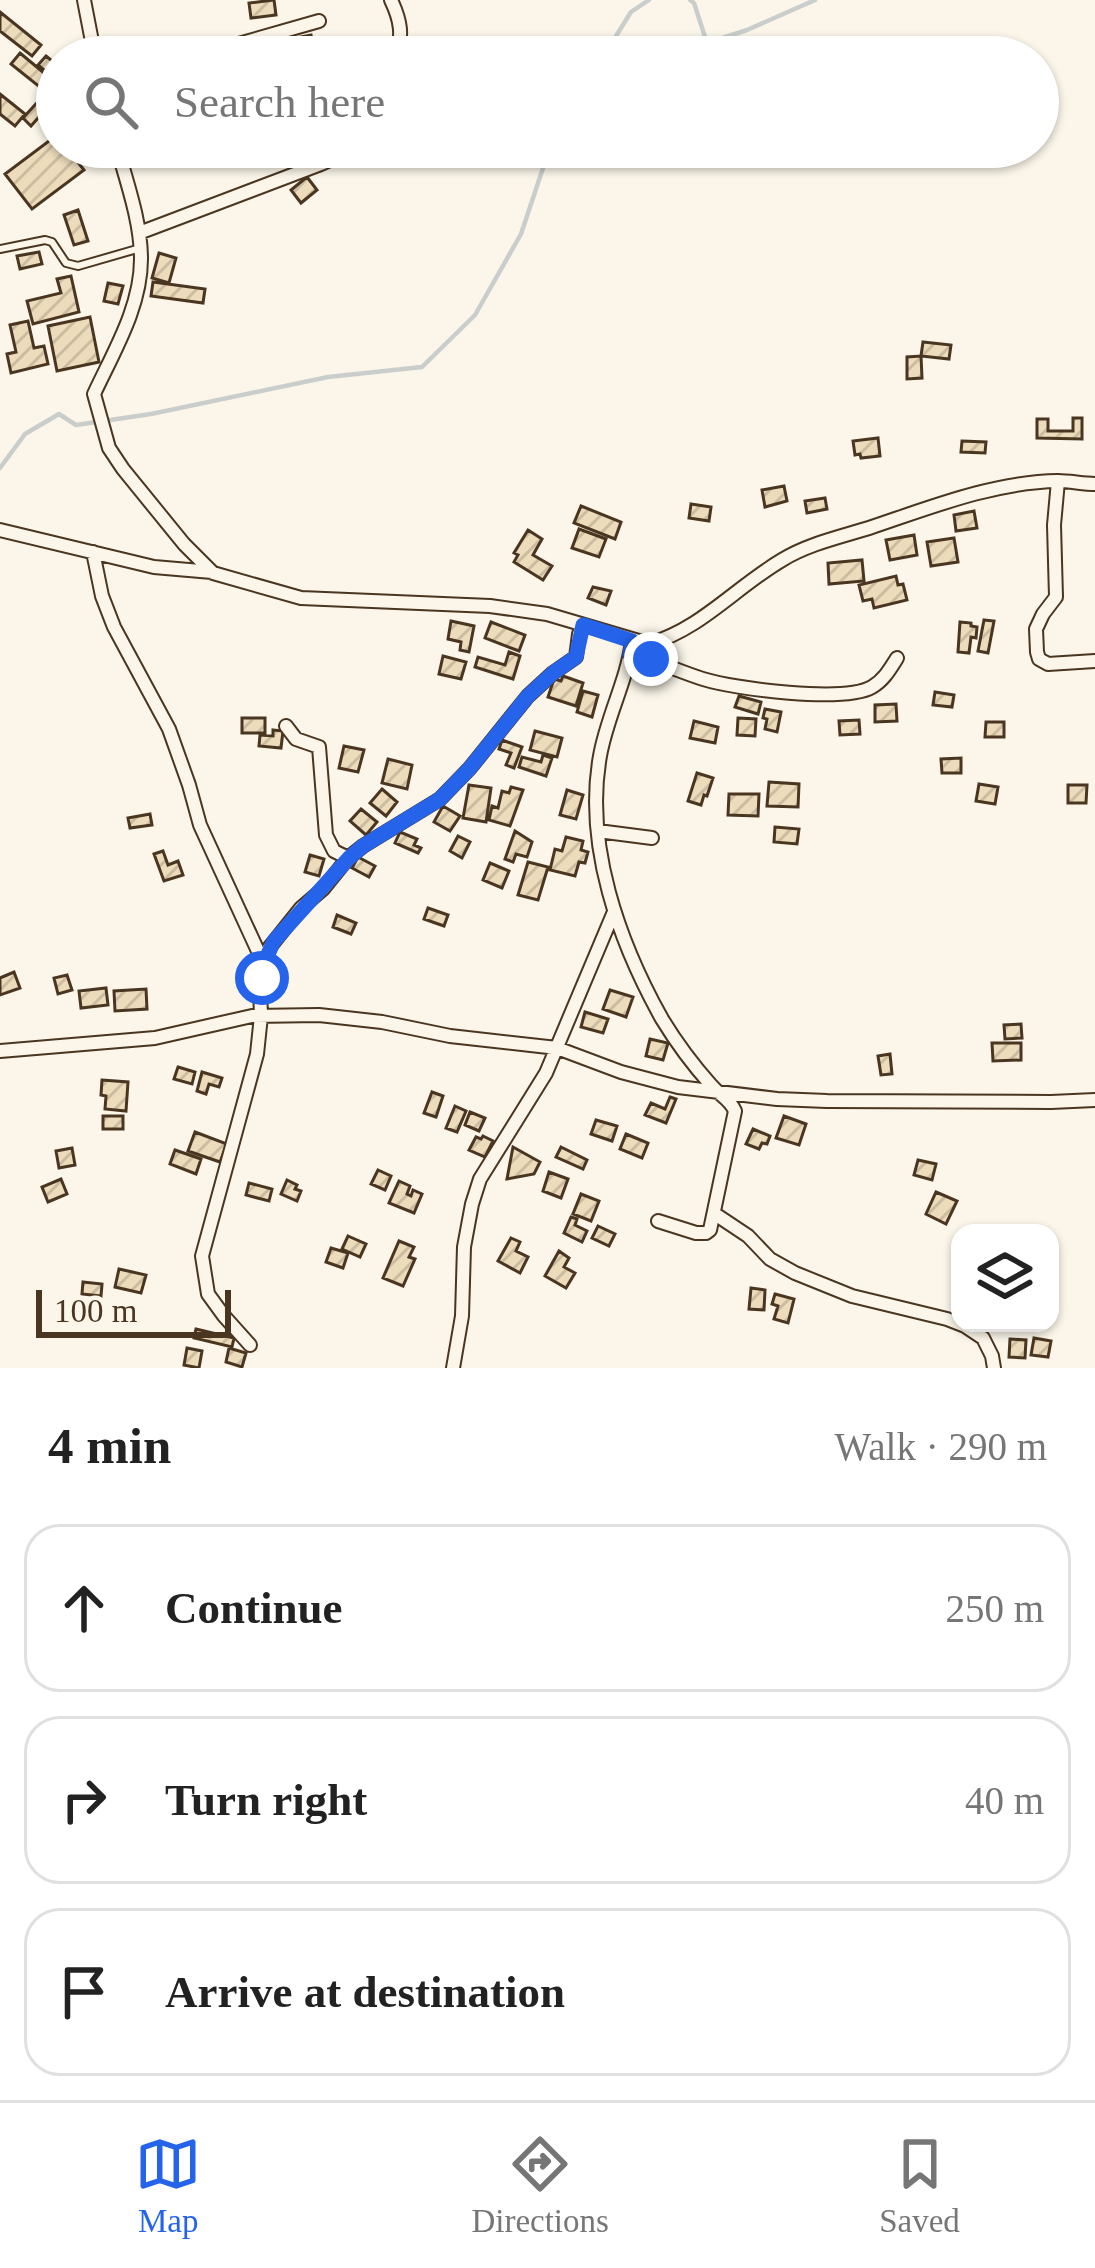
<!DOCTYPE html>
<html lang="en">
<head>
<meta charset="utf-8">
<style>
  :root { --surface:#fff; --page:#f2f2f2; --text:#222; --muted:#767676; --line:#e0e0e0; --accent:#2563eb }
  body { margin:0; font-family:Georgia,serif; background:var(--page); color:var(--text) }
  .controls { position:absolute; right:36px; bottom:36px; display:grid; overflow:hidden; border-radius:24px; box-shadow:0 3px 9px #0004 }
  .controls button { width:108px; height:108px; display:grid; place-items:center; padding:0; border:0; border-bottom:3px solid var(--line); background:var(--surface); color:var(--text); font:60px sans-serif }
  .scale { position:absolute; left:36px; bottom:30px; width:195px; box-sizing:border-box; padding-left:12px; border:6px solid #4a3520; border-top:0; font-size:33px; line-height:42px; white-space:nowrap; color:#4a3520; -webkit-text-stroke:9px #fbf6e9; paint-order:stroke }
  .stop { position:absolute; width:36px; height:36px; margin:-27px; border:9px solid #2563eb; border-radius:50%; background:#fff }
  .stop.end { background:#2563eb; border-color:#fff; box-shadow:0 3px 12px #0008 }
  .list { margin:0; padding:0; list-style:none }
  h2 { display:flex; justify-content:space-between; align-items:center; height:156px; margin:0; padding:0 48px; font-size:51px }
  h2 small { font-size:39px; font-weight:400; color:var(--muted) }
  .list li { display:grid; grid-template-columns:78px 1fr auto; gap:36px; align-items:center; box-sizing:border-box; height:168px; margin:0 24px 24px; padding:0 24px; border:3px solid var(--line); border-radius:36px }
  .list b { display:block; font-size:45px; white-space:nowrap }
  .list em { font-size:39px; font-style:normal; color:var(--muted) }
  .icon { flex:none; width:66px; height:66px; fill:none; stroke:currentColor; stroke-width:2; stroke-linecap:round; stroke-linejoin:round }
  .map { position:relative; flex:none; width:1095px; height:1368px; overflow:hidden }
  .search { position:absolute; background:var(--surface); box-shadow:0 3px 9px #0004; left:36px; right:36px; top:36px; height:132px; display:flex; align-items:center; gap:30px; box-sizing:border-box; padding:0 42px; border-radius:66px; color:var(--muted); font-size:45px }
  .sheet { height:732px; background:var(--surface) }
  nav { display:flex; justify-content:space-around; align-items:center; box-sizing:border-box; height:168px; border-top:3px solid var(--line); background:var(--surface); font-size:33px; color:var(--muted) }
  nav a { display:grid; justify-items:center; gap:6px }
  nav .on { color:var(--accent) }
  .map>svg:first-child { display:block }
</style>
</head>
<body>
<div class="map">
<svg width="1095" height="1368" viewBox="0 0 1095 1368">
  <defs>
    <pattern id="building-hatch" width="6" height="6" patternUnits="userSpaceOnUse" patternTransform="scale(3)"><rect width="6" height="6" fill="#ecdcbc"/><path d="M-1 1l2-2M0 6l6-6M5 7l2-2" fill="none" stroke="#ccbda1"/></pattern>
  </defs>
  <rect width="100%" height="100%" fill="#fbf6e9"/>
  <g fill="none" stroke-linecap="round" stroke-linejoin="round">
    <path stroke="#c9cecd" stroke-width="4.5" d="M690,0L694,3L707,43L747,30L815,0
      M603,57L631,12L649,0
      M0,468L25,434L59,414L76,425L151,414L328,377L422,367L475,315L521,234L544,165L554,147"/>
  </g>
  <path fill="url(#building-hatch)" stroke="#4a3520" stroke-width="3" d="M274,0L276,15L251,18L249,3Z
    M0,12L41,45L32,56L0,31Z
    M311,35L313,51L294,55L291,39Z
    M286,40L290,57H273L270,44Z
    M20,53L50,78L41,88L11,64Z
    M46,56L57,65V81L38,65Z
    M0,94L25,114L15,126L0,114Z
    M44,95L52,102L31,126L23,118Z
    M57,135V147H66L84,170L32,209L5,174Z
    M307,177L317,190L301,203L291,190Z
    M78,210L88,241L74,245L64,215Z
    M39,252L42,264L20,269L17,256Z
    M159,253L176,258L169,283L152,278Z
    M71,276L79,312L33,324L27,301L61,293L57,279Z
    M153,282L205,289L203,303L151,296Z
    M108,283L123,286L118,304L104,301Z
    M90,317L99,362L57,371L48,326Z
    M28,321L34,348L44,346L48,364L11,373L7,354L16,352L10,325Z
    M923,342L951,345L949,359L921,356Z
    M921,356L922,378L907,379V357Z
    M1073,418H1082V439L1037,438V419H1048V431H1073Z
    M878,438L880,456L861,458L860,454L855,455L853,441Z
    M962,441L986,442L985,453L961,452Z
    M784,486L787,501L765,507L762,490Z
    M825,498L827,509L807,513L805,501Z
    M691,504L711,507L709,521L689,518Z
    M581,506L621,522L615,539L574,523Z
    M974,511L977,528L956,531L954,515Z
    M579,529L606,539L599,557L572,548Z
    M528,530L542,539L533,555L552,566L543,580L514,562L518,555L514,553Z
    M914,535L917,555L890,560L886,540Z
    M954,538L958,562L931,566L927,542Z
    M862,560L864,581L829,584L828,563Z
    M896,576L898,585L903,584L907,600L874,608L872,599L863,601L859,585Z
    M593,587L611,591L606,605L588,598Z
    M984,620L994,621L988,653L978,651Z
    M451,621L474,626L469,652L460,650L461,642L448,639Z
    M491,622L525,635L519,651L485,638Z
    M960,622L971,623V626L977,627L976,638L971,637L969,653L958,652Z
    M509,652L520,656L513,679L475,667L478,657L505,665Z
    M443,656L466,662L461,679L439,674Z
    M563,676L583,683L576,706L548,697L554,679L561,681Z
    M583,691L598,695L592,717L577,712Z
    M935,692L954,695L952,707L933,705Z
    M739,696L761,702L758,714L735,707Z
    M896,704L897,721L875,722V705Z
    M765,709L781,712L777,732L765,729L767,719L763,718Z
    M242,718H265V733H242Z
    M738,718L756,719L755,736L737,735Z
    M859,720L860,734L840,735L839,721Z
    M694,721L718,727L715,743L690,738Z
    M986,722H1004V737H985Z
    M273,730L283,731L281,748L259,746L260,735L273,736Z
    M535,731L562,738L557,757L530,750Z
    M502,740L522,747L514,768L506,765L511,753L499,749Z
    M344,746L364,750L358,772L339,768Z
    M543,755L552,758L546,776L519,767L522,757L541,762Z
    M961,758V773H942L941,759Z
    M388,759L412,765L407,789L382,783Z
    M697,773L713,778L707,796L704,795L701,805L688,801Z
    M769,782L799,784L798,807L767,806Z
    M979,784L998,787L995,804L976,801Z
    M469,785L491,788L486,822L463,818Z
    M1068,785H1087L1086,803H1068Z
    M511,787L523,790L510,826L489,820L492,806L498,808L502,791L509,793Z
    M382,789L397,802L386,816L370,803Z
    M567,790L583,795L576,819L560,815Z
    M729,794H759L758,816L728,815Z
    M443,806L460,816L450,831L434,822Z
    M361,809L377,822L366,835L350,821Z
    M150,814L152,825L130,828L128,818Z
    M775,827L799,829L797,844L774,842Z
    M515,831L532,842L527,857L516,854L513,862L505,859Z
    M400,832L417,839L414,845L421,848L418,853L395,843Z
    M458,836L470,842L462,858L450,851Z
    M566,837L583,841L581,850L588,852L585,863L579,862L575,876L550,870L555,849L562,851Z
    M163,851L168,865L178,861L183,875L164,881L154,854Z
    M310,855L324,859L319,876L305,872Z
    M358,857L375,866L369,877L352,868Z
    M528,862L548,867L538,900L518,895Z
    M490,863L509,871L502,888L483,880Z
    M428,908L448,915L444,926L424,919Z
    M337,915L356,923L351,934L333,927Z
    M14,972L20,988L0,995V978Z
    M67,975L72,990L58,994L54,978Z
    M106,988L108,1005L81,1008L79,991Z
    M146,989L147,1009L115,1011L114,991Z
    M610,990L633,997L626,1017L603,1009Z
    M585,1012L608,1019L603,1033L581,1027Z
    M1021,1024L1022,1038L1005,1039L1004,1025Z
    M650,1039L668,1043L663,1060L646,1056Z
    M992,1043H1021V1060L993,1061Z
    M890,1054L892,1074L881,1075L878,1056Z
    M178,1067L195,1072L192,1084L174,1079Z
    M202,1072L222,1078L219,1087L209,1084L206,1094L197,1091Z
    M102,1080L128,1082L126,1111L105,1109L106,1096L101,1095Z
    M432,1092L443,1096L436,1117L424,1113Z
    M670,1097L676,1099L666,1123L645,1115L651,1103L665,1109Z
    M455,1106L466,1111L457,1132L446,1128Z
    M470,1112L485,1118L479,1131L465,1125Z
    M103,1116H123V1129H103Z
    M784,1116L806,1124L799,1145L776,1138Z
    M596,1120L617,1126L612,1141L591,1134Z
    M753,1129L770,1136L767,1144L762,1143L759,1149L746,1144Z
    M195,1132L227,1144L220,1162L188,1151Z
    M626,1134L648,1143L642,1158L620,1149Z
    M483,1136L493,1141L485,1157L469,1150L476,1137L481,1139Z
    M513,1147L540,1162L534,1174L507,1179Z
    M561,1147L587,1160L583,1169L556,1157Z
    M72,1148L75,1165L59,1168L56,1151Z
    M175,1150L201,1159L196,1174L170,1164Z
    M918,1160L936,1164L932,1180L914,1175Z
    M378,1170L391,1176L385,1190L371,1184Z
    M549,1172L568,1179L561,1198L543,1191Z
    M61,1179L67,1194L48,1202L42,1187Z
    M287,1180L297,1185L295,1189L301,1191L297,1201L281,1194Z
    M399,1181L410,1186L407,1194L411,1196L413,1190L422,1194L414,1213L389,1203Z
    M249,1183L272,1189L269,1201L246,1195Z
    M936,1192L957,1201L946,1224L926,1214Z
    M581,1194L599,1201L591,1221L573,1214Z
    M571,1217L577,1219L575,1225L587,1231L582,1242L564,1233Z
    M598,1226L615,1234L609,1246L592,1238Z
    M348,1236L366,1244L360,1257L342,1249Z
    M511,1238L520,1242L516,1251L528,1257L520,1273L498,1261Z
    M399,1241L414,1247L409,1257L415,1259L403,1286L383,1278Z
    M331,1248L348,1253L343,1268L326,1262Z
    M559,1251L569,1258L564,1267L575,1273L566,1288L545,1276Z
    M119,1269L146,1275L141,1293L115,1287Z
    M83,1282L102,1284L101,1296L82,1294Z
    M751,1288L765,1290L764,1310L749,1309Z
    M775,1294L794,1299L788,1323L774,1319L778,1306L772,1304Z
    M196,1329L234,1338L232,1347L194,1338Z
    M1034,1338L1051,1341L1048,1357L1031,1355Z
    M1010,1339L1026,1340L1025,1358L1009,1357Z
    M187,1348L202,1351L199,1368L184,1365Z
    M229,1348L246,1353L242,1367L226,1362Z"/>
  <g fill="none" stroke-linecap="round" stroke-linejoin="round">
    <defs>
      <path id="service" d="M0,249L45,240L52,242L66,263L78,266L137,249"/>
      <path id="minor" d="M84,0L95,57
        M391,0C401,21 403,35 396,57
        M142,57L221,49L319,21
        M117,147C127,183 141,222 141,259C141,307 114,351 94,394L109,448L123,469L184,544L213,573L301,598L490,606L547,614L649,644C701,629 736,587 782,560C808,544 840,537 869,528C929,508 993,482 1058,481C1070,481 1083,484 1095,484
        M139,233L321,164L337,157L348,147
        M1058,481L1054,525L1056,597L1043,614L1036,629L1037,652L1039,659L1048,664L1095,661
        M0,530L154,567L212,572
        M93,552L102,596L114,627L169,729L189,785L200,825L263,962
        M632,641C627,681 607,716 600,756C584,845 619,942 662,1019C676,1042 693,1065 711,1085C719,1095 730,1099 735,1111L710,1230L706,1233H696L658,1221
        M630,654C655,660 678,671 703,679C735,689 844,703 872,687C884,680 890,669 897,658
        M286,726L296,739L319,747L326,835L334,851L348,858
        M598,831L652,838
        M0,1051L155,1038L252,1016L319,1015L382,1022L450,1036L557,1048L621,1072L678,1087L777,1099L827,1101L1051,1102L1095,1100
        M715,1214L748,1236L770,1259L795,1273L852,1296L947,1319L965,1326L983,1338L992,1356L994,1368
        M250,1345L224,1316L208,1294L202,1256L257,1054L261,1016L260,989L269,948L301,908L323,889L348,858L363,846L440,799L470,768L528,696L553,673L576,657L579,634L583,625
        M453,1368L462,1316L464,1247L472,1204L480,1179L546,1073L613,914"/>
    </defs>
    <use href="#service" stroke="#4a3520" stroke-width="10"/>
    <use href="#minor" stroke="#4a3520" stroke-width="16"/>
    <use href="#service" stroke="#fbf6e9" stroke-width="6"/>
    <use href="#minor" stroke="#fbf6e9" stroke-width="12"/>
  </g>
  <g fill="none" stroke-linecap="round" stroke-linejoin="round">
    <path stroke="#2563eb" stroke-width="15" d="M262,978L264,963L274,941L349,858L363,846L440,799L470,768L528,696L553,673L576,657L583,625L632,641L630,655L651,659"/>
  </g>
</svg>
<div class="controls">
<button><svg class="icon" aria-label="layers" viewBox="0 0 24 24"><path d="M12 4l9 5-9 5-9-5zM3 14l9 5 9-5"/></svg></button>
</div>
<div class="scale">100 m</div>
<div class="stop" style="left:262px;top:978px"></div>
<div class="stop end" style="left:651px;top:659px"></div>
<div class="search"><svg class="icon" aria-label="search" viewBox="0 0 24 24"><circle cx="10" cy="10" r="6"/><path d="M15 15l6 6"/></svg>Search here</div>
</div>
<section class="sheet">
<h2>4 min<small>Walk · 290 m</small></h2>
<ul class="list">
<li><svg class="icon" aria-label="ahead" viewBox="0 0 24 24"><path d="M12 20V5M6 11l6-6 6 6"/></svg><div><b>Continue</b></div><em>250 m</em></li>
<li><svg class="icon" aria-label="right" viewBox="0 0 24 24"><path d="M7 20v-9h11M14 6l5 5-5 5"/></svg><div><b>Turn right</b></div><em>40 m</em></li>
<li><svg class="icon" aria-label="arrive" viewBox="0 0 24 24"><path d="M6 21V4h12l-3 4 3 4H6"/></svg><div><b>Arrive at destination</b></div></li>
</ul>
</section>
<nav>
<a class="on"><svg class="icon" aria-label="map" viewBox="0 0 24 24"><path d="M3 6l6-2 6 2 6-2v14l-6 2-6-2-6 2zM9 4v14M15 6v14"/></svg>Map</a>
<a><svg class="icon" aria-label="directions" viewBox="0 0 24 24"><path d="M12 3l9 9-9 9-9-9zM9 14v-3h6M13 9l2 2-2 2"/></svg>Directions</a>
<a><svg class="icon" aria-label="saved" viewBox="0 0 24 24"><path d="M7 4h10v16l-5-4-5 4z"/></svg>Saved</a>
</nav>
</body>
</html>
